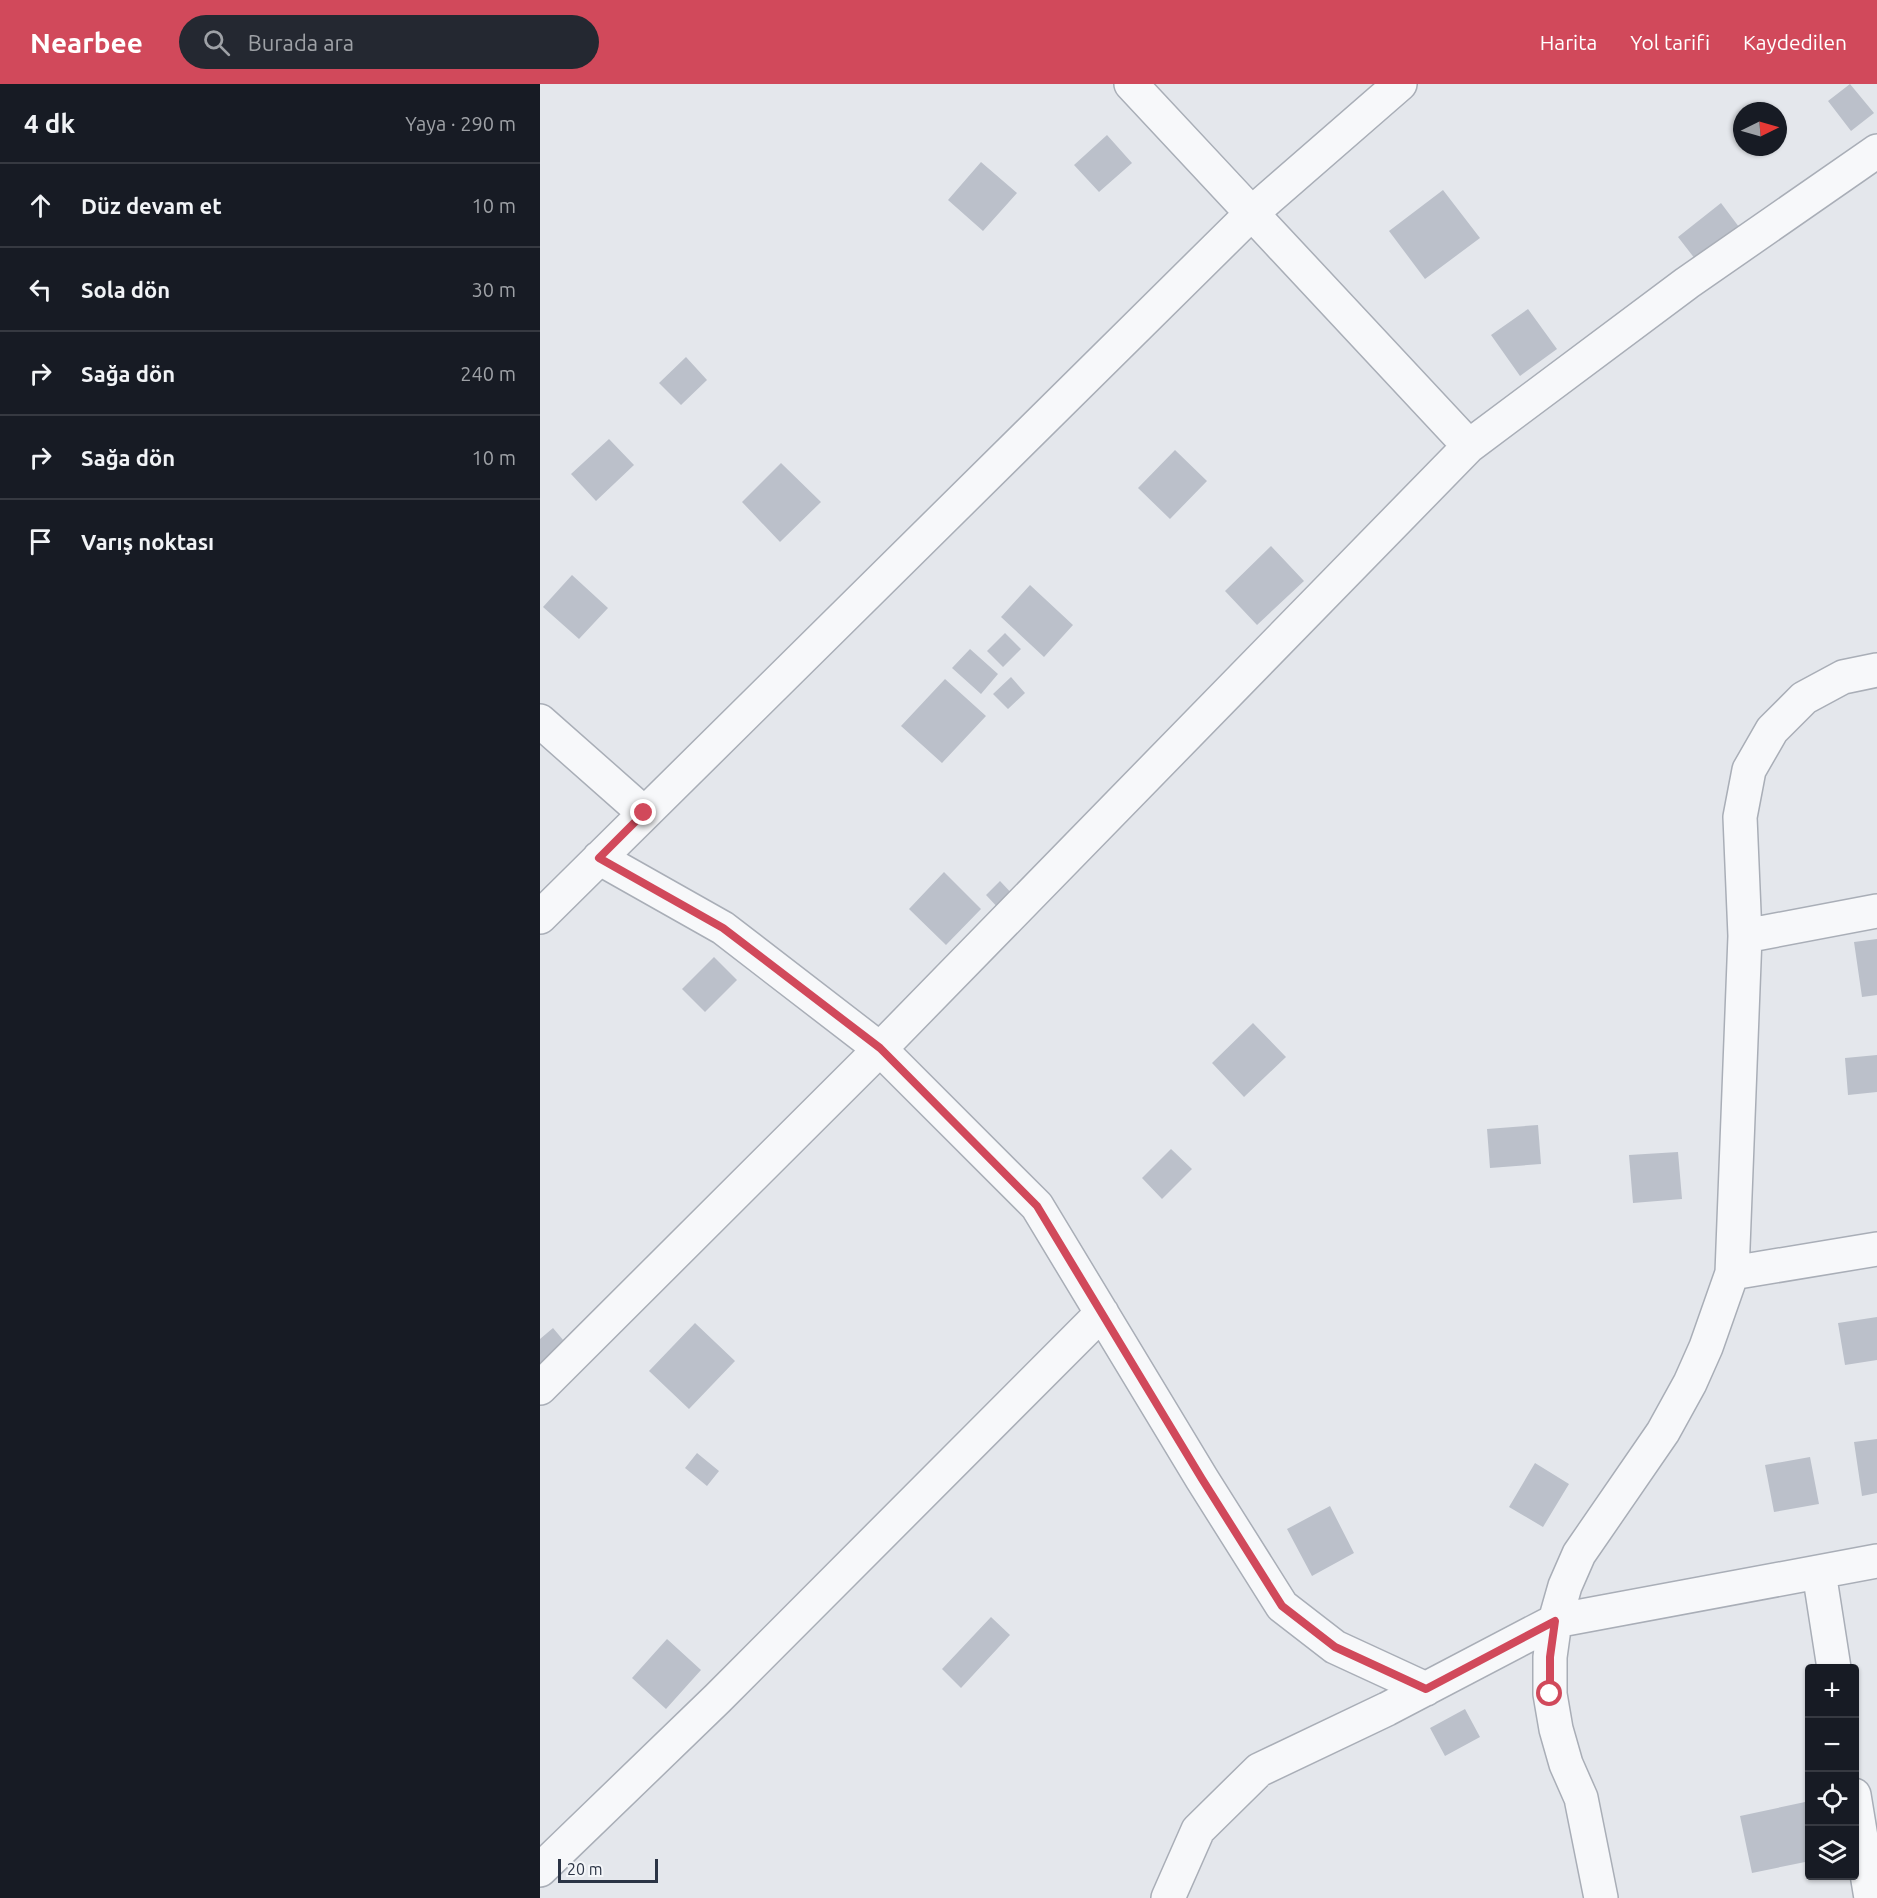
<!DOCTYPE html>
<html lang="tr">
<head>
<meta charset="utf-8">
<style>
  :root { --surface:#171b24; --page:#242831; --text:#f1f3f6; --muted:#9ea1a6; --line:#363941; --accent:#d1495b }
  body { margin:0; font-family:Ubuntu,sans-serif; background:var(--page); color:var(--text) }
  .controls { position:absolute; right:18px; bottom:18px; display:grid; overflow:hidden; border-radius:6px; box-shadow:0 2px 4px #0004 }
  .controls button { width:54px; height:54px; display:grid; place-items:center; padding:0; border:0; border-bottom:2px solid var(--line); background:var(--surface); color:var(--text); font:30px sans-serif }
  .compass { position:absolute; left:1193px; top:18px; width:54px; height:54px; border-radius:50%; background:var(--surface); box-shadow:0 2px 4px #0004; rotate:85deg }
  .scale { position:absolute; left:18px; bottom:15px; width:100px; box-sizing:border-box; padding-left:6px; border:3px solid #2b3445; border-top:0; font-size:16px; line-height:21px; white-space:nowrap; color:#2b3445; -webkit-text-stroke:4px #f4f6f9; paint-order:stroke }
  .stop { position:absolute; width:18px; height:18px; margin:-14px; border:4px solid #d1495b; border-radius:50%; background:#fff }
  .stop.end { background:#d1495b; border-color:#fff; box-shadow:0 2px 6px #0008 }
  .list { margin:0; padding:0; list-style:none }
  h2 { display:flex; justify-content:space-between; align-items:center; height:78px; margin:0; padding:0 24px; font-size:26px }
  h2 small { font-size:20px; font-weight:400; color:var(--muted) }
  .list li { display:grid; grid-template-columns:39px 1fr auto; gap:18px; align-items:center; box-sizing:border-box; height:84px; padding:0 24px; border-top:2px solid var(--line) }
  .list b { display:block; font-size:22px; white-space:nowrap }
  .list em { font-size:20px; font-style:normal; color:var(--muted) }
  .icon { flex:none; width:33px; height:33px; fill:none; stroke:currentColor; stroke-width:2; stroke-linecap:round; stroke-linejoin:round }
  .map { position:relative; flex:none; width:1337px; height:1814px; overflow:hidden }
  header { display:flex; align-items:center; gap:36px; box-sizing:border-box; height:84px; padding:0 30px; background:var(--accent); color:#fff }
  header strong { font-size:28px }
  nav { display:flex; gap:33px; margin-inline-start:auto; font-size:21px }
  .search { width:420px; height:54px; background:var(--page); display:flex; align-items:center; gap:15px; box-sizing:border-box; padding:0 21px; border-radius:33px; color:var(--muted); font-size:22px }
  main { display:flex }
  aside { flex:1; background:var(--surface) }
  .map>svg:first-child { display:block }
</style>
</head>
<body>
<header>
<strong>Nearbee</strong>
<div class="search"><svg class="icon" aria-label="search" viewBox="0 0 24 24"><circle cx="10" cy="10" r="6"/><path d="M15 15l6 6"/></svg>Burada ara</div>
<nav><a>Harita</a><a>Yol tarifi</a><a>Kaydedilen</a></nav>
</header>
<main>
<aside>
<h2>4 dk<small>Yaya · 290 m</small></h2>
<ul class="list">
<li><svg class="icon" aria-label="ahead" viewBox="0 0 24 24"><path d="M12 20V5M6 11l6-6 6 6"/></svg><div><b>Düz devam et</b></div><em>10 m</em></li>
<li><svg class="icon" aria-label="left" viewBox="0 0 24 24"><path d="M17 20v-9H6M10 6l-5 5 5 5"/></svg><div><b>Sola dön</b></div><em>30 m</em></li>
<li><svg class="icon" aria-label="right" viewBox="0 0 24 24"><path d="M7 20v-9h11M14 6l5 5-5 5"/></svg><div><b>Sağa dön</b></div><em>240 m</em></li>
<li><svg class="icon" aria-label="right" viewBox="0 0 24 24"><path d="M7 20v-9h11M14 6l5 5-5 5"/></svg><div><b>Sağa dön</b></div><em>10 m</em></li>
<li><svg class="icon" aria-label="arrive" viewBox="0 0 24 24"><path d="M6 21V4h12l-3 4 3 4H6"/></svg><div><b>Varış noktası</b></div></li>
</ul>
</aside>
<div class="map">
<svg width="1337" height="1814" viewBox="0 0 1337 1814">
  <rect width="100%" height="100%" fill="#e4e7ec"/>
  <path fill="#bbc0ca" d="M1310,0L1334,29L1311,47L1288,17Z
    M567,51L592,79L559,108L534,81Z
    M441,78L477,109L443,147L408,116Z
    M903,106L940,154L885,195L849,147Z
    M1181,119L1202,147L1159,180L1138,153Z
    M988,225L1017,265L980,292L951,251Z
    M146,273L167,296L141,321L119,299Z
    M69,355L94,381L56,417L31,390Z
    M635,366L667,397L630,435L598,404Z
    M241,379L281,418L240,458L202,418Z
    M731,462L764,497L717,541L685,507Z
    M32,491L68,524L39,555L3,523Z
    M490,501L533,541L504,573L461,533Z
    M465,549L481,565L463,583L447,567Z
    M430,565L458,590L441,610L412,584Z
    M471,593L485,609L468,625L453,610Z
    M405,595L446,632L402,679L361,642Z
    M404,788L441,825L406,861L369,825Z
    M460,797L476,814L462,828L446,811Z
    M1337,855V911L1322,913L1314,858Z
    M174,873L197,896L165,928L142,905Z
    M713,939L746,973L704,1013L672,979Z
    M1337,971V1008L1308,1011L1305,974Z
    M998,1041L1001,1080L950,1084L947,1045Z
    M631,1065L652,1085L622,1115L602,1094Z
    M1138,1068L1142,1115L1093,1119L1089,1071Z
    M1337,1233V1276L1305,1281L1298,1239Z
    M155,1239L195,1277L149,1325L109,1287Z
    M13,1244L29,1263L0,1289V1255Z
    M1337,1355V1409L1322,1412L1314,1358Z
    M157,1369L179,1387L167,1402L145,1384Z
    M1270,1373L1279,1420L1234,1428L1225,1381Z
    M995,1379L1029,1400L1003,1443L969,1423Z
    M790,1422L814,1469L772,1492L747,1445Z
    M451,1533L470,1551L421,1604L402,1585Z
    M127,1555L161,1586L126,1625L92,1594Z
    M925,1625L940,1653L905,1672L890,1644Z
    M1265,1718L1270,1741V1777L1212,1789L1200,1732Z"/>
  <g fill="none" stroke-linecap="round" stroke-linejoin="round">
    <defs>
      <path id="street" d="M591,0L929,362
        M0,637L104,729
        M59,774L183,844L340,965L497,1122L662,1395L742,1522L795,1563L886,1605
        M0,833L713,128L860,0
        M1205,852L1337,827
        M1192,1189L1337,1165
        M0,1304L340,965L929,362L1147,199L1337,67
        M1279,1488L1294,1584
        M1314,1711L1331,1814
        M0,1786L178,1614L562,1229
        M628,1814L658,1746L719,1686L847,1625L1015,1537L1337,1477
        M1061,1814L1041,1714L1026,1680L1016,1645L1010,1610V1573L1015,1537L1025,1502L1039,1470L1123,1348L1150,1299L1166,1263L1192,1189L1205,852L1200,733L1209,686L1232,646L1264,614L1303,593L1337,586"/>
    </defs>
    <use href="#street" stroke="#a9aeb7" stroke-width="36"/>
    <use href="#street" stroke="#f7f8fa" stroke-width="33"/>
  </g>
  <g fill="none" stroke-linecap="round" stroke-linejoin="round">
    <path stroke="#d1495b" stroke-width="8" d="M104,729L59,774L183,844L340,964L497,1122L662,1395L742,1522L795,1563L886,1605L1015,1537L1010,1573V1610"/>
  </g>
</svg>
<div class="controls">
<button>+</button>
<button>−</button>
<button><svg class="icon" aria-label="locate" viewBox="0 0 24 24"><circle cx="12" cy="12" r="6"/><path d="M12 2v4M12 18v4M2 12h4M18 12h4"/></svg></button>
<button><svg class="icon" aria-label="layers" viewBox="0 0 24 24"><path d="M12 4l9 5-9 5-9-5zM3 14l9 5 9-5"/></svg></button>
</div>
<svg class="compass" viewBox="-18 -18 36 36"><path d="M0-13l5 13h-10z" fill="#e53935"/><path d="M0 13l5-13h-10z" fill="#9ea1a6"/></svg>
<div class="scale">20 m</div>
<div class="stop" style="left:1010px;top:1610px"></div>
<div class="stop end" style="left:104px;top:729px"></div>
</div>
</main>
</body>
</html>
